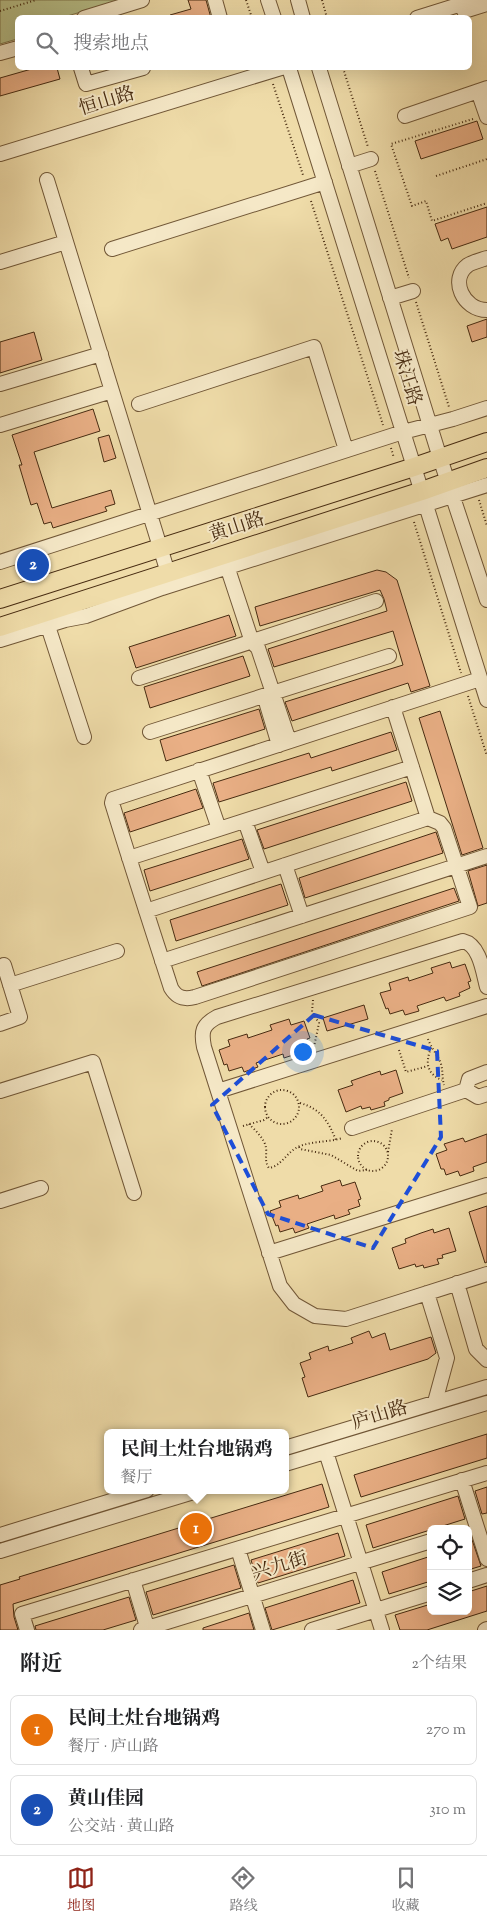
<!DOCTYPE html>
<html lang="zh">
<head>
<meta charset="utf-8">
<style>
  :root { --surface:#fff; --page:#f6f6f6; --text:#202124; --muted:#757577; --line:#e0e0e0; --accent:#8f2418 }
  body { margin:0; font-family:"Sorts Mill Goudy","Noto Serif SC",serif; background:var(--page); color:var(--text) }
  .controls { position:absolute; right:15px; bottom:15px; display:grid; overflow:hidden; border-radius:8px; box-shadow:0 5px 20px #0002 }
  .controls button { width:45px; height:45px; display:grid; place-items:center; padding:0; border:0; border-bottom:1px solid var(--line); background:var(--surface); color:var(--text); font:25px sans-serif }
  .you { position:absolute; left:302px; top:1051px; width:18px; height:18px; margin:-12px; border:4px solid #fff; border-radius:50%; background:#1a73e8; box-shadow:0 0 0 8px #1a73e833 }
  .badge { display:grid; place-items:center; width:32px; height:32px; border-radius:50%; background:var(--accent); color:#fff; font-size:16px; font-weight:700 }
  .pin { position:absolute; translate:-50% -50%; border:2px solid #fff; box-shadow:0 1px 5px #0006 }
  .popup { position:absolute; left:104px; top:1429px; width:185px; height:65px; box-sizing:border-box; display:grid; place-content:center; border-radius:8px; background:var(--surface); filter:drop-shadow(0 1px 4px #0005); font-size:16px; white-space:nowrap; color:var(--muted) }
  .popup b { font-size:19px; color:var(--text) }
  .popup::after { content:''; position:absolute; left:50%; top:100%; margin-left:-10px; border:10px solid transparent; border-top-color:var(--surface) }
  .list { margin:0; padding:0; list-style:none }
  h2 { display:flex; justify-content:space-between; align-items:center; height:65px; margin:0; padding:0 20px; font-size:21px }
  h2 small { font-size:16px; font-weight:400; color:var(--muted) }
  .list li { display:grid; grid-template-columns:32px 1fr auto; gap:15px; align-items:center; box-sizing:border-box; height:70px; margin:0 10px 10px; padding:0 10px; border:1px solid var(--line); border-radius:8px }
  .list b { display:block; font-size:19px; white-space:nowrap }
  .list p { margin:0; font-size:16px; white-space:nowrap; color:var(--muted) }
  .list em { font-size:16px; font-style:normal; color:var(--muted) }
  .icon { flex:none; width:28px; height:28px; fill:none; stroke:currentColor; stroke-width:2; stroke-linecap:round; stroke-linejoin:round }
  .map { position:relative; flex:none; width:487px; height:1630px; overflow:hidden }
  .search { position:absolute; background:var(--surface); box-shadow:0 5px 20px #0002; left:15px; right:15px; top:15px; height:55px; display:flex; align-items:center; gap:12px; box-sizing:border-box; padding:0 18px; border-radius:8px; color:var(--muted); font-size:19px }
  .sheet { height:225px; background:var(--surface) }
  nav { display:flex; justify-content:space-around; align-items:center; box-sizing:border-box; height:70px; border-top:1px solid var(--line); background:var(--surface); font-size:14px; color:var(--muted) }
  nav a { display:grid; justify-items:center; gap:2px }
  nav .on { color:var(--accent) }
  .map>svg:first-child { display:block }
</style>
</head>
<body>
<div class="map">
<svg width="487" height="1630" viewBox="0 0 487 1630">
  <rect width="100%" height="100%" fill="#efdca9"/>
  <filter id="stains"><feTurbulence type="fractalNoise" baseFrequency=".004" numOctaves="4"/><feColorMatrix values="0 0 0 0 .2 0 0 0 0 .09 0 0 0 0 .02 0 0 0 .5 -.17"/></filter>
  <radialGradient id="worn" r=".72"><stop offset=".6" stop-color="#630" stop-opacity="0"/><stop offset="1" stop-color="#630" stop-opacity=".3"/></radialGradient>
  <path fill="#b8c089" stroke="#80764d" d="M0,0H121L64,17L18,18L17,39L0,44Z"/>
  <path fill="#e9af85" stroke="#472b11" d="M188,0H206L211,18H170V15L191,9Z
    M35,68H57L60,79L0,96V78Z
    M477,121L483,139L421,159L415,141Z
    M487,207V237L452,249L448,238L441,241L435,224Z
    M487,319V337L472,342L467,326Z
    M34,332L42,360L0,373V342Z
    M93,409L100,431L34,452L52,508L111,490L115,504L105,507L107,511L53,528L51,522L44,524L37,503L31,505L19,465H22L12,435Z
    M109,435L116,458L104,462L98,438Z
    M377,570L386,572L397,580L430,686L411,692L408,683L292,721L285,702L403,665L393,631L274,667L268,649L387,611L384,599L380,590L260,626L255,607Z
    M229,615L236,636L136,668L129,647Z
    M243,656L250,676L150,708L144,687Z
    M259,709L265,729L166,761L160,740Z
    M440,711L483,848L462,855L419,718Z
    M391,732L397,750L332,771L331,767L219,802L213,783L309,753L311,758Z
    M406,782L412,801L264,849L257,830Z
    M196,789L203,808L130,832L124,813Z
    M436,832L443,853L305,898L299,878Z
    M242,839L249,859L150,891L144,870Z
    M487,865V903L478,906L468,871Z
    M281,884L288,905L176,941L170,920Z
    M454,888L459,901L202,986L197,972Z
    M450,962L452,968L465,964L471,981L468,982L470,988L459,993L460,996L446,1001L444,997L417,1006L419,1011L405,1015L403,1010L390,1014L388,1008L386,1009L380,993L391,990L389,983L408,977L409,981L433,973L431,968Z
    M364,1005L368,1019L327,1031L323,1018Z
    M289,1019L291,1025L304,1021L310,1038L307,1039L309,1045L297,1049L299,1053L284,1058L283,1054L256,1063L258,1067L244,1072L242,1067L229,1071L227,1064L224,1065L219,1050L230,1046L228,1040L247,1034L248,1038L272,1030L270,1025Z
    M396,1070L403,1093L389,1098V1100L384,1102L385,1106L371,1110L370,1107L362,1109L361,1106L346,1112L338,1090L353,1085L351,1081L368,1075L380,1071L381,1075Z
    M487,1134V1162L473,1167L474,1171L460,1176L458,1171L446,1175L444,1169H441L436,1154L447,1150L444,1144L463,1138L465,1142Z
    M340,1180L342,1186L355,1182L361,1199L358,1200L360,1206L348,1210L350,1214L335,1219L334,1215L307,1224L309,1228L295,1233L293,1228L280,1232L278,1225L276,1226L270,1211L281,1207L279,1201L298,1195L299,1199L323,1191L321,1186Z
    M487,1206V1262L485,1263L469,1212Z
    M449,1228L456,1251L442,1255L443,1258L437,1259L439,1264L424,1268L423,1265L416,1267L415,1264L399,1269L392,1248L406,1243L405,1239L421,1233L433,1229L434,1233Z
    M369,1331L372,1338L385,1333L390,1350L431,1337L436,1353L428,1359L308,1397L302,1378L305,1377L300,1363L311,1359L309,1353L328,1346L329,1351L353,1343L351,1338Z
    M487,1434V1458L361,1497L354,1475Z
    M322,1484L329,1507L13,1604L14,1617L18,1630H0V1585L20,1579L19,1577Z
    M487,1487V1513L482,1514L475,1491Z
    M458,1496L465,1519L373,1548L366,1525Z
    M469,1531L481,1566L468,1570V1532Z
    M338,1533L345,1556L258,1583L251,1560Z
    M431,1556V1581L389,1594L382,1572Z
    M234,1565L241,1588L153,1615L146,1592Z
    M353,1580L360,1603L272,1630L265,1608Z
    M487,1586V1611L427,1630H400L395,1615L431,1604V1611H468V1592Z
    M129,1597L136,1620L103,1630H36L35,1626Z
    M249,1613L254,1630H203V1628Z"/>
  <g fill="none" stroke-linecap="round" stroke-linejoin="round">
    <defs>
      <path id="minor" d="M215,0L220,18
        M268,0L274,18
        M298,0L303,18
        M464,11L487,4
        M84,18L142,0
        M417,18L474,0
        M0,53L18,48
        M81,68L86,84L143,68
        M289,68L487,700
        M319,68L440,458L487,600
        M478,91L487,117
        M405,116L487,88
        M0,154L281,68
        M349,166L371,159
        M47,180L168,573
        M112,249L325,182
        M487,258C481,260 473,262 468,265C449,279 463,310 487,310
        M0,262L66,242
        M390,298L413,291
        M0,384L101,354
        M139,404L314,347L346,450
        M0,425L112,391
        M225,560L252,642L258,648L289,741
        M0,562L403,432L453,419L487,408
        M45,617L84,737
        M0,640L65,620L86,616L162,588L487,485
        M139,678L376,601
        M267,705L279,745
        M393,707L428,818
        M150,732L389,656
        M199,770L219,829
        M245,821L263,872
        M129,858L412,767
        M285,865L302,916
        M146,911L428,818L440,823L444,828L470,907L195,997C184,1000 177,998 171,988C151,926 131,865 112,803L113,799L480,679
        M162,961L487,856
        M10,985L117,951
        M487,987C483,972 480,945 463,941L217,1017C202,1025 201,1032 204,1047L280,1286L294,1304L315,1316L346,1319L487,1274
        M0,1024L20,1017L4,965
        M466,1090L469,1079L487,1072
        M0,1091L93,1062L134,1193
        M218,1091L487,1006
        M352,1128L466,1090L478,1097L487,1094
        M0,1201L41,1188
        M269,1253L487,1185
        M457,1283L476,1349L487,1360
        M427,1293L447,1358L435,1402
        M285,1448L487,1387
        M326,1452L382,1630
        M285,1464L487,1403
        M462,1480L487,1559
        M0,1535L147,1490
        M238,1549L263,1630
        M0,1551L200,1490
        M133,1580L148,1630
        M468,1581L487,1575
        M27,1630L22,1614L487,1473
        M141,1630L431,1541
        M312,1630L431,1593
        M485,1630L487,1629"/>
      <path id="major" d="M0,599L414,467L487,442
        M0,627L422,491L487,468"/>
    </defs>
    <use href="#minor" stroke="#715737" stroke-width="16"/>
    <use href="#major" stroke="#472b11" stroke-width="20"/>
    <path stroke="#472b11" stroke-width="2" stroke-dasharray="1 2.5" stroke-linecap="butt" d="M246,0L252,18
      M322,0L327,18
      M0,11L36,0
      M343,68L368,147
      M273,84L303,175
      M473,119L391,144L412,206L426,201L432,221L487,203
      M375,171L409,278
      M436,176L487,159
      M311,201L383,425
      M416,302L449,407
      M391,448L394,458
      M479,500L487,526
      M414,522L461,673
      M468,696L487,756
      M313,1000L312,1012L319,1023L314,1047
      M428,1039C431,1048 438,1055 441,1064C443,1071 442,1078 444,1085
      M431,1048C425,1063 427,1074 442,1080
      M399,1050L406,1072L428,1066
      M265 1107a17 17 0 1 1 34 0a17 17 0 1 1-34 0Z
      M300,1103C321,1109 328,1121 336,1140
      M249,1124C255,1130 265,1139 266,1148C267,1155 264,1161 269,1168C282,1166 287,1151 300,1146C314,1141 329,1142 343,1138
      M243,1126L264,1120L268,1117
      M358 1156a15 15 0 1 1 30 0a15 15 0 1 1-30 0Z
      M299,1147L300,1149L331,1155L358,1171L367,1170
      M388,1152L392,1129"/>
    <use href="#minor" stroke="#f5e8c7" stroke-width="14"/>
    <use href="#major" stroke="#efdca9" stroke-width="18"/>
  </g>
  <path fill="none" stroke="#1d4ed8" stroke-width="4" stroke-dasharray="10 6" stroke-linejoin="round" d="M314,1015L437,1051L441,1137L373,1248L268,1214L212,1105Z"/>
  <g text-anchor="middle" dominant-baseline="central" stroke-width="4" stroke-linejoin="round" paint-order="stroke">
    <g font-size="19" fill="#472b11" stroke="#f5e8c7">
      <text transform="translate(107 102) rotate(-17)">恒山路</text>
      <text transform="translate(406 378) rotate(73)">珠江路</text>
      <text transform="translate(237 528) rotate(-18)">黄山路</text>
      <text transform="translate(380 1416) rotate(-17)">庐山路</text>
      <text transform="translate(280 1567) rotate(-17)">兴九街</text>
    </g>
  </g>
  <rect width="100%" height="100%" filter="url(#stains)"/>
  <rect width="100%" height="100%" fill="url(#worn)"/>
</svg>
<div class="controls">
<button><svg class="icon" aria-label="locate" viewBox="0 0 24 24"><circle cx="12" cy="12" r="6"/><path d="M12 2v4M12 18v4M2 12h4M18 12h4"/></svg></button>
<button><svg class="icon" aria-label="layers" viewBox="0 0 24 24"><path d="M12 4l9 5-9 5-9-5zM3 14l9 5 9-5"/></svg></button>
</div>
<div class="you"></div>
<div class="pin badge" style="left:196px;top:1529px;background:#e8710a">1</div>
<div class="popup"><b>民间土灶台地锅鸡</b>餐厅</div>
<div class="pin badge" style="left:33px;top:565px;background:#1a4fb4">2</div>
<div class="search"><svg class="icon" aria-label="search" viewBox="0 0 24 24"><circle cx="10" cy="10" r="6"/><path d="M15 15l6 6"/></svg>搜索地点</div>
</div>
<section class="sheet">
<h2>附近<small>2个结果</small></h2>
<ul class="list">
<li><span class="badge" style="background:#e8710a">1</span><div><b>民间土灶台地锅鸡</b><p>餐厅 · 庐山路</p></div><em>270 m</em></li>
<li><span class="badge" style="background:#1a4fb4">2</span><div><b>黄山佳园</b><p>公交站 · 黄山路</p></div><em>310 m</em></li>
</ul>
</section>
<nav>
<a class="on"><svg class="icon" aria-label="map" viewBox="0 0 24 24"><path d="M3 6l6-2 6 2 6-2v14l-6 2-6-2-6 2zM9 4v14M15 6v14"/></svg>地图</a>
<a><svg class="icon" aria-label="directions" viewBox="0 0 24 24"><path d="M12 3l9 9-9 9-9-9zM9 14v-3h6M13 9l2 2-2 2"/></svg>路线</a>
<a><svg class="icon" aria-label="saved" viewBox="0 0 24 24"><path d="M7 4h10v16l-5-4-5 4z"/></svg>收藏</a>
</nav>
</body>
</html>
